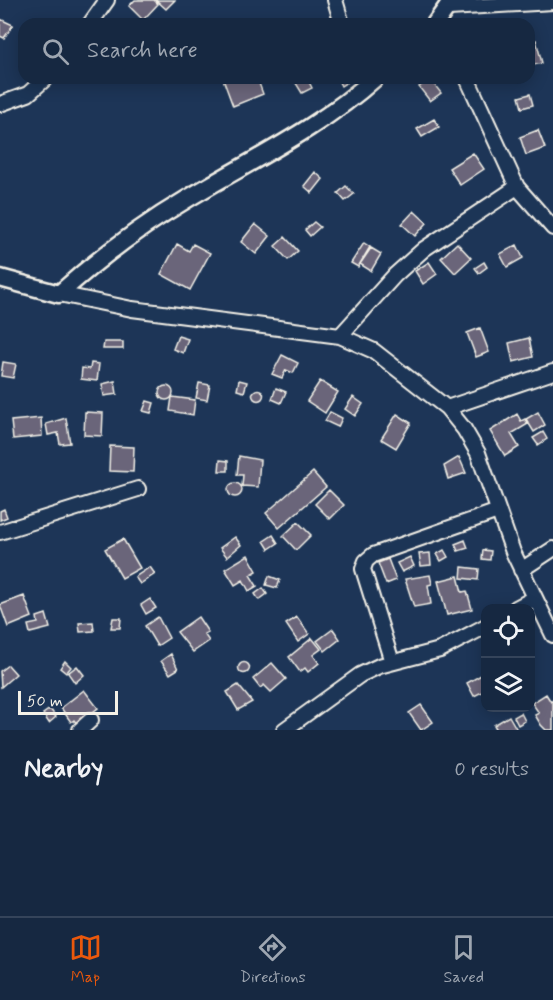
<!DOCTYPE html>
<html lang="en">
<head>
<meta charset="utf-8">
<style>
  :root { --surface:#162841; --page:#23344c; --text:#f1f3f6; --muted:#9ea6b1; --line:#35445a; --accent:#ea580c }
  body { margin:0; font-family:Mynerve,sans-serif; background:var(--page); color:var(--text) }
  .controls { position:absolute; right:18px; bottom:18px; display:grid; overflow:hidden; border-radius:12px; box-shadow:0 3px 15px #0003 }
  .controls button { width:54px; height:54px; display:grid; place-items:center; padding:0; border:0; border-bottom:2px solid var(--line); background:var(--surface); color:var(--text); font:30px sans-serif }
  .scale { position:absolute; left:18px; bottom:15px; width:100px; box-sizing:border-box; padding-left:6px; border:3px solid #f4f1e8; border-top:0; font-size:16px; line-height:21px; white-space:nowrap; color:#f4f1e8; -webkit-text-stroke:4px #1d3557; paint-order:stroke }
  .list { margin:0; padding:0; list-style:none }
  h2 { display:flex; justify-content:space-between; align-items:center; height:78px; margin:0; padding:0 24px; font-size:26px }
  h2 small { font-size:20px; font-weight:400; color:var(--muted) }
  .icon { flex:none; width:33px; height:33px; fill:none; stroke:currentColor; stroke-width:2; stroke-linecap:round; stroke-linejoin:round }
  .map { position:relative; flex:none; width:553px; height:730px; overflow:hidden }
  .search { position:absolute; background:var(--surface); box-shadow:0 3px 15px #0003; left:18px; right:18px; top:18px; height:66px; display:flex; align-items:center; gap:15px; box-sizing:border-box; padding:0 21px; border-radius:18px; color:var(--muted); font-size:22px }
  .sheet { height:186px; background:var(--surface) }
  nav { display:flex; justify-content:space-around; align-items:center; box-sizing:border-box; height:84px; border-top:2px solid var(--line); background:var(--surface); font-size:16px; color:var(--muted) }
  nav a { display:grid; justify-items:center; gap:3px }
  nav .on { color:var(--accent) }
  .map>svg:first-child { display:block }
</style>
</head>
<body>
<div class="map">
<svg width="553" height="730" viewBox="0 0 553 730">
  <rect width="100%" height="100%" fill="#1d3557"/>
  <filter id="ink" filterUnits="userSpaceOnUse"><feTurbulence type="fractalNoise" baseFrequency=".0167" numOctaves="2"/><feDisplacementMap in="SourceGraphic" scale="12" xChannelSelector="R" yChannelSelector="G"/><feConvolveMatrix kernelMatrix="1 2 1 2 8 2 1 2 1" color-interpolation-filters="sRGB"/></filter>
  <g filter="url(#ink)">
    <path fill="#6a657a" stroke="#f4f1e8" stroke-width="1.5" d="M135,0H154L158,4L143,20L129,6Z
      M156,0H175L166,9Z
      M0,19L13,25L4,38L0,36Z
      M536,40L542,63L529,66V42Z
      M226,78H257L263,94L233,106L223,79Z
      M297,78H315L309,82L312,88L302,93L294,80Z
      M342,78H348L349,81L341,86L338,80Z
      M430,79L441,93L430,101L419,87Z
      M530,94L533,105L522,108L519,97Z
      M434,119L439,127L422,137L417,129Z
      M538,130L545,148L526,155L520,137Z
      M473,153L484,169L460,185L449,168Z
      M315,172L323,179L312,193L304,186Z
      M346,186L354,194L345,201L338,193Z
      M414,211L427,223L415,236L402,224Z
      M314,222L320,227L310,236L305,230Z
      M255,224L270,236L256,254L241,242Z
      M285,237L298,251L288,260L275,246Z
      M364,243L370,247L358,267L351,263Z
      M457,243L471,258L455,273L441,258Z
      M177,244L189,251L193,244L210,253L190,290L161,274Z
      M517,245L523,258L507,267L500,254Z
      M371,248L381,254L371,271L360,264Z
      M429,262L437,274L423,284L415,271Z
      M484,262L487,267L479,273L475,268Z
      M480,328L489,352L476,357L467,333Z
      M178,336L188,339L183,353L173,349Z
      M529,338L533,357L513,362L509,343Z
      M104,342H123V349H103Z
      M282,355L298,363L293,373L286,370L282,378L272,374Z
      M3,362L16,364L13,378L1,376Z
      M91,363L99,364L97,381L81,379L82,368L90,369Z
      M239,380L247,382L244,392L237,390Z
      M115,381L117,394L104,396L102,384Z
      M320,381L338,392L325,413L307,401Z
      M199,383L210,385L207,400L196,398Z
      M159 393a7 7 0 1 1 14 0a7 7 0 1 1-14 0Z
      M276,388L286,392L281,403L272,399Z
      M252.5 395a5.5 5.5 0 1 1 11 0a5.5 5.5 0 1 1-11 0Z
      M172,397L195,400L193,415L170,411Z
      M353,397L363,404L355,416L345,409Z
      M147,401L154,403L151,413L143,411Z
      M85,412L103,413L102,436L84,435Z
      M330,412L342,418L338,427L325,421Z
      M538,412L545,425L534,432L526,419Z
      M397,414L411,423L396,448L381,439Z
      M517,414L521,421L525,419L528,424L511,434L519,447L505,456L490,431Z
      M41,418L42,436L13,439L11,421Z
      M66,418L70,443L60,444L58,433L48,435L46,424Z
      M543,432L547,439L538,445L533,438Z
      M110,446L134,447L133,472L109,471Z
      M239,456L260,460L258,487L242,486L243,475H237Z
      M459,457L466,473L448,479L444,466Z
      M220,460L228,461V471H219Z
      M313,472L326,487L279,528L266,513Z
      M228 490a7 7 0 1 1 14 0a7 7 0 1 1-14 0Z
      M329,490L344,505L330,519L315,504Z
      M4,509L7,517L0,520V511Z
      M298,522L311,535L296,550L283,536Z
      M273,535L278,543L269,549L264,541Z
      M235,537L241,545L227,557L220,548Z
      M123,539L140,568L122,578L105,549Z
      M465,540L468,548L458,551L455,544Z
      M444,550L448,557L441,561L437,554Z
      M483,550L491,551L490,560L482,559Z
      M430,553L431,565L421,566L419,554Z
      M248,555L257,571L250,575L257,586L249,591L243,580L235,585L225,569Z
      M410,557L414,566L402,572L397,563Z
      M388,559L396,580L386,584L378,563Z
      M150,567L155,574L140,584L135,577Z
      M462,567L479,569L478,580L461,578Z
      M430,575L432,584L428,585L431,604L414,607L405,579Z
      M269,576L280,580L277,588L266,585Z
      M458,576L462,592L467,591L472,609L447,615L438,581Z
      M263,588L267,594L259,600L255,594Z
      M24,596L32,617L8,627L0,605Z
      M150,599L156,608L146,614L141,605Z
      M46,614L50,628L30,633L28,625L38,623L37,617Z
      M158,617L169,638L157,646L145,626Z
      M198,617L208,632L204,634L209,641L193,652L177,632Z
      M297,617L309,634L298,642L286,624Z
      M113,618H121L120,628H111Z
      M93,622L94,631L80,632L79,623Z
      M333,629L340,639L325,651L317,641Z
      M312,638L321,649L313,655L319,663L308,672L305,668L300,672L289,657Z
      M171,654L178,669L170,674L161,661Z
      M65,661L71,667L66,673L60,668Z
      M238.5 668a5.5 5.5 0 1 1 11 0a5.5 5.5 0 1 1-11 0Z
      M272,663L286,679L271,692L264,685L260,688L253,679Z
      M8,665L16,674L1,687L0,671Z
      M77,666L84,675L75,683L68,673Z
      M483,674L486,690L474,696L467,683Z
      M238,685L252,702L238,710L227,692Z
      M84,690L98,708L77,724L74,720L71,722L61,708Z
      M546,694L551,702L553,700V730H546L541,725L535,715L539,713L532,703Z
      M421,705L433,722L421,730L409,713Z
      M50,709L56,717L49,723L43,714Z
      M521,713L525,721L518,725L514,717Z
      M509,716L517,730H497L494,725Z"/>
    <g fill="none" stroke-linecap="round" stroke-linejoin="round">
      <defs>
        <path id="minor" d="M335,0L342,24
          M449,8L553,2
          M90,24L107,0
          M467,78L517,187L553,228
          M0,104L28,94L46,78
          M59,294L132,309L340,336L374,351L447,408L464,429L478,453L513,552L553,635
          M340,336L395,275L424,249L517,187
          M447,408L553,372
          M0,532L138,489
          M521,570L553,549
          M516,608L535,598
          M392,662L363,569L366,561L373,555L498,511
          M80,730L91,720
          M284,730L360,675L379,666L440,650L486,626"/>
        <path id="tertiary" d="M435,24L452,0
          M0,278L59,294C100,257 138,228 187,199C250,161 320,128 375,78"/>
      </defs>
      <use href="#minor" stroke="#f4f1e8" stroke-width="18"/>
      <use href="#tertiary" stroke="#f4f1e8" stroke-width="21"/>
      <use href="#minor" stroke="#1d3557" stroke-width="14"/>
      <use href="#tertiary" stroke="#1d3557" stroke-width="16"/>
    </g>
  </g>
</svg>
<div class="controls">
<button><svg class="icon" aria-label="locate" viewBox="0 0 24 24"><circle cx="12" cy="12" r="6"/><path d="M12 2v4M12 18v4M2 12h4M18 12h4"/></svg></button>
<button><svg class="icon" aria-label="layers" viewBox="0 0 24 24"><path d="M12 4l9 5-9 5-9-5zM3 14l9 5 9-5"/></svg></button>
</div>
<div class="scale">50 m</div>
<div class="search"><svg class="icon" aria-label="search" viewBox="0 0 24 24"><circle cx="10" cy="10" r="6"/><path d="M15 15l6 6"/></svg>Search here</div>
</div>
<section class="sheet">
<h2>Nearby<small>0 results</small></h2>
<ul class="list">
</ul>
</section>
<nav>
<a class="on"><svg class="icon" aria-label="map" viewBox="0 0 24 24"><path d="M3 6l6-2 6 2 6-2v14l-6 2-6-2-6 2zM9 4v14M15 6v14"/></svg>Map</a>
<a><svg class="icon" aria-label="directions" viewBox="0 0 24 24"><path d="M12 3l9 9-9 9-9-9zM9 14v-3h6M13 9l2 2-2 2"/></svg>Directions</a>
<a><svg class="icon" aria-label="saved" viewBox="0 0 24 24"><path d="M7 4h10v16l-5-4-5 4z"/></svg>Saved</a>
</nav>
</body>
</html>
